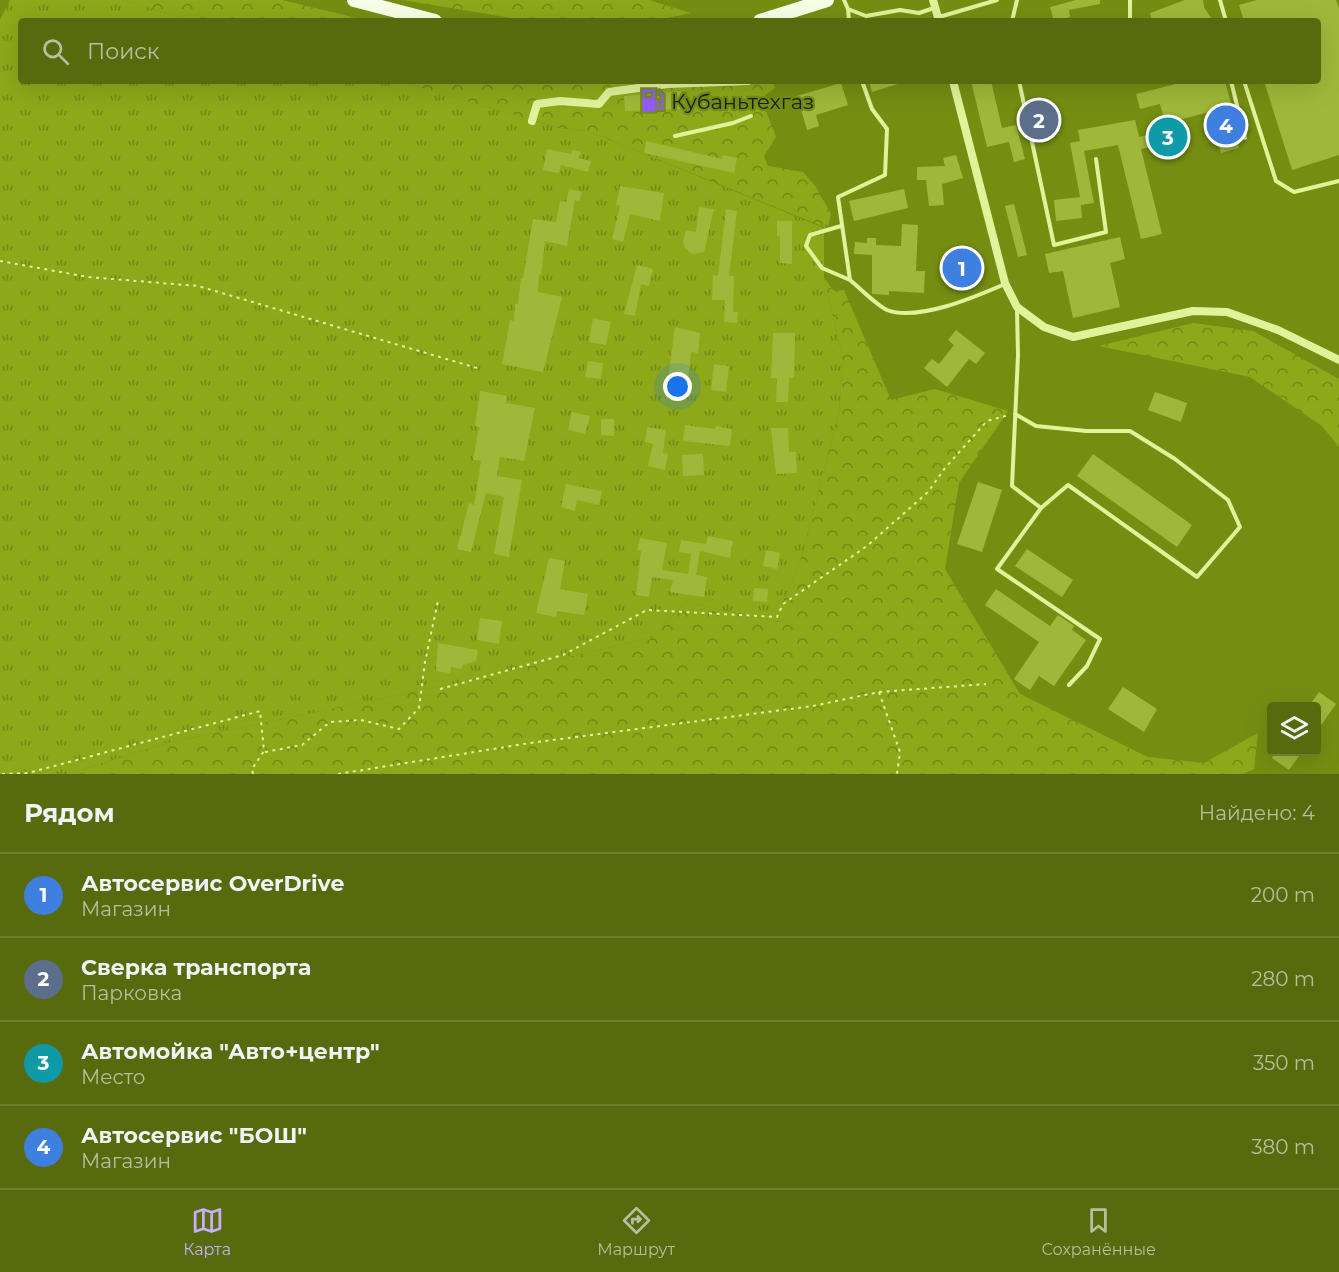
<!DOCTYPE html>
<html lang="ru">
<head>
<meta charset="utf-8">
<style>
  :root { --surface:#586a0e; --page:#5e6f17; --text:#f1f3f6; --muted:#b7bf9e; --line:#6d7d2e; --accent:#c7affa }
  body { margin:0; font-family:Montserrat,sans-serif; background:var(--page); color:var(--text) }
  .controls { position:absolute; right:18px; bottom:18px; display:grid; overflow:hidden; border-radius:6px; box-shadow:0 6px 24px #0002 }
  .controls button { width:54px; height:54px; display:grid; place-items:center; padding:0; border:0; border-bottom:2px solid var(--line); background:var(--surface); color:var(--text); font:30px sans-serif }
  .you { position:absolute; left:678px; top:387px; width:21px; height:21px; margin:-15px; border:4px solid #fff; border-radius:50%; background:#1a73e8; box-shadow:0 0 0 9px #1a73e833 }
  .badge { display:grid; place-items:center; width:39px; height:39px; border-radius:50%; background:var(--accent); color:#fff; font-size:20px; font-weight:700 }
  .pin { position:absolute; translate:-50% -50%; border:3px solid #fff; box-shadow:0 2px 6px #0006 }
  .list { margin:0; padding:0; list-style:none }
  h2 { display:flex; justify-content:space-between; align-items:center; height:78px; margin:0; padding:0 24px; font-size:26px }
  h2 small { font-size:20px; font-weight:400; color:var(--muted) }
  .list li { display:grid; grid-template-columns:39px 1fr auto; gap:18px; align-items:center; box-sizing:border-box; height:84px; padding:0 24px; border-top:2px solid var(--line) }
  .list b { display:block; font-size:22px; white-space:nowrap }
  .list p { margin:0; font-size:20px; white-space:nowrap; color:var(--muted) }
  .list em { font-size:20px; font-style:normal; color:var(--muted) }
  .icon { flex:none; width:33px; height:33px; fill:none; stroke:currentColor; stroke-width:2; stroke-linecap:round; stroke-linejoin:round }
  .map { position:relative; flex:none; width:1339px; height:774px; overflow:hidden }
  .search { position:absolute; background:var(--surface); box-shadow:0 6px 24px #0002; left:18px; right:18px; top:18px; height:66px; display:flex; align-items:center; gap:15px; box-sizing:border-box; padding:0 21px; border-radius:6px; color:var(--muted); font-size:22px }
  .sheet { height:414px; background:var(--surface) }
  nav { display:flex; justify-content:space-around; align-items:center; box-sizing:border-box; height:84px; border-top:2px solid var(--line); background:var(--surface); font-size:16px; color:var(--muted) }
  nav a { display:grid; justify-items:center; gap:3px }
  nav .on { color:var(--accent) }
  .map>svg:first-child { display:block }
</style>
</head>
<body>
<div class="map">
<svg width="1339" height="774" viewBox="0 0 1339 774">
  <defs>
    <pattern id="grass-tufts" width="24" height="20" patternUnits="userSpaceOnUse" patternTransform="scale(1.5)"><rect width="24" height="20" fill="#8ea81a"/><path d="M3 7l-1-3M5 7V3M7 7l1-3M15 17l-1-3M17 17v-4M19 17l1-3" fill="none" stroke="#738817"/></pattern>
    <pattern id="forest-crowns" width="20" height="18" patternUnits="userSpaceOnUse" patternTransform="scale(1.5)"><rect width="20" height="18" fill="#8ea81a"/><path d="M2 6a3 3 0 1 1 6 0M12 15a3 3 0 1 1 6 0" fill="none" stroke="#738817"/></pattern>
  </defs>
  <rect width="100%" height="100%" fill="#758e12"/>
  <path fill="url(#grass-tufts)" d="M10,0H122L194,21H21V81H399L559,128L588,131L824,228V278L843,360L839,412L802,556L777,617L779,622L685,602L653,637L486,677L171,742L68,774H0V20Z"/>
  <path fill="url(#forest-crowns)" d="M122,0H282L369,21H194Z
    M402,0H649L691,13L653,21H530Z
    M399,81H773L775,88L765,95L768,102L764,106L776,137L764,156L768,166L803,172L816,187L831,214L828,226L825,224L827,233L824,227L588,131L559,128Z
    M824,278L834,291L844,290L891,400L935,389L1008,411L959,483L945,569L1020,694L1148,757L1204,763L1258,733L1254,769L1243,774H68L171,742L486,677L653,637L685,602L778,622L777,617L802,556L839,412L843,360Z
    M1193,323L1253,331L1339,379V447L1322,426L1250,377L1099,346Z"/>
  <path fill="#a0b83a" d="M1076,0H1100V4L1069,10L1070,17L1054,21L1050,7Z
    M1185,0H1203L1204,7L1213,21H1152L1150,13Z
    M1257,0H1336L1339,8V155L1292,170L1264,81H1318V21H1244L1239,5Z
    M869,81H900L901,83L872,92Z
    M971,81H991L1002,128L1016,125L1025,159L1014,162L1009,142L987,147Z
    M1188,81H1225L1232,107H1227L1239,148L1221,153L1209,112L1178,120L1183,139L1141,149L1162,234L1141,239L1118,145L1084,151L1094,203L1081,205L1082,218L1056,221L1054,200L1080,197L1070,143L1080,141L1078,130L1135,120L1139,137L1167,130L1160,104L1140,109L1136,94Z
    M841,83L848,105L816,115L819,126L807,130L797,96Z
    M681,91L682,109L625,111L624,96Z
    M646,141L722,159L723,155L737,158L734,173L644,153Z
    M547,149L571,154L572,150L581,152L579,158L591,161L588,172L561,165L559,173L543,170Z
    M956,155L963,178L942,184L944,205L929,206L926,180H917V167L945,166L943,158Z
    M620,186L664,193L660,221L630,214L623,242L612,239L620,206L616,205Z
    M569,189L582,192L579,201L575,200L567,246L545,241L541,275H539L538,292L562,297L543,372L502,364L510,320L514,321L515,304H518L521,278H523L533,219L556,222L560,201L566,202Z
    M904,189L908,208L854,221L849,201Z
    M1014,204L1027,255L1018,257L1005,206Z
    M699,207L714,209L704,252L692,254L685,248L683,242L686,230L696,232Z
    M726,209L737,211L729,276H734L733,312H738L737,323L724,322L725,300H712L713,275L718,276Z
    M777,221H792V264L780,263V236H777Z
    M902,224L918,225L916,271H925L924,293L889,291V295L872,294V255L854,254L855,242L867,243V238H876V245L901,246Z
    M1120,237L1125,259L1110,263L1120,307L1073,318L1063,271L1049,273L1045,254Z
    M953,264L971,265V280L952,279Z
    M637,265L653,269L649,286L641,284L635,316L624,314Z
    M593,318L611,322L606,345L589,342Z
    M675,327L700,333L698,353L691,352L687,389L667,387Z
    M956,330L985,353L976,364L969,359L947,387L924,368L932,359L939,364L954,345L948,340Z
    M773,333H795L794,378H789L788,402H776L777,378H771Z
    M588,361L603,363L601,379L585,377Z
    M714,364L729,366L726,392L711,390Z
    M480,391L507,396L506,403L535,408L524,461L500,457L497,476L522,480L509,557L494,554L504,497L486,493L471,552L457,549L469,503L474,505L481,461L473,460L479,427L475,426Z
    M1155,392L1187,403L1181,422L1148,410Z
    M572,412L590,416L585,434L568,430Z
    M601,419H614V436L601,435Z
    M685,425L715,429L716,426L732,429L730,446L683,441Z
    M647,427L666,430L663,453L668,454L665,470L648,466L653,444L645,442Z
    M771,428H788L789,452H796L797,473L776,474Z
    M703,454L704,475L683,476L682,455Z
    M1093,454L1192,525L1177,547L1077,476Z
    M978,482L1002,490L982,552L957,544Z
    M566,484L602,491L599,505L577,500L575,511L561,507Z
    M708,536L733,541L730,558L700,551L696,575L707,577L704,597L670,592L673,580L652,577L649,597L636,595L641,551L637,550L640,538L667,543L662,570L688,574L691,554L679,552L681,540L706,544Z
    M1027,549L1073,580L1062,597L1015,566Z
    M766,550L780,553L777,569L763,566Z
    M549,558L565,561L560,589L588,594L584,615L557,611L556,617L536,613Z
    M754,588L768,589L767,602L753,601Z
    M996,589L1050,626L1058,615L1074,626L1072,630L1086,640L1054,686L1039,676L1030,690L1014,679L1039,642L985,605Z
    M480,618L502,621L499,644L477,640Z
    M438,643L478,650L476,661L463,665L461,669L451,667L450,673L436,671Z
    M1123,687L1157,709L1144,732L1108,709Z
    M1319,692L1336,704L1317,731V706H1309Z
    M1276,752H1302L1289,770L1272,758Z"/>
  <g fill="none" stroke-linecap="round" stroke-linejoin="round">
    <path stroke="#e2f29b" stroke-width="2" stroke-dasharray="3 4.5" stroke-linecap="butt" d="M0,261L88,277L198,286L477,368
      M440,689L563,655L647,610L777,617L783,604L867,546L928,492L945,468L987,421L1009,415
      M879,692L900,752L897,774
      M265,752L302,745L330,722L361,720L399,729L419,708L425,662L438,601
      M2,774L28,773L260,711L264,751L252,769L253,774
      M338,774L530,743L813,706L879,692L986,684"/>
    <path stroke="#e2f29b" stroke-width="4" d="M844,0L848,9L866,16L900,10L919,13L934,8
      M1130,0V21
      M1220,0L1226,21
      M848,9L849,21
      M939,17L997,0
      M1012,21L1017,0
      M862,81L872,109L887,129L885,175L838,197L850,280C861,289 875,304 887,310C918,322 977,296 1005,284
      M1019,81L1054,245L1106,232L1096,159
      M1231,81L1245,138
      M1244,81L1276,181L1294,192L1339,181
      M675,136L733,123L751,116
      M841,226L810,235L806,246L822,268L850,280
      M1017,310L1018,355L1012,486L1041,508L997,569L1100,639L1087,666L1069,685
      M1015,414L1036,426L1086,431H1130L1175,459L1228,500L1240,527L1197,577L1068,485L1041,508"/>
    <path stroke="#e2f29b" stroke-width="8" d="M933,0L939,21
      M953,81L1005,283L1017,307L1044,327L1073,337L1193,311L1227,312L1278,330L1339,360
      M532,121L537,104L560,101L599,104L609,92L668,84L748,81"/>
    <path stroke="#f9ffe6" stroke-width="14" d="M354,0L435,21
      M760,21L827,0"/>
  </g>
  <defs>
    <symbol id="fuel-bare" viewBox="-9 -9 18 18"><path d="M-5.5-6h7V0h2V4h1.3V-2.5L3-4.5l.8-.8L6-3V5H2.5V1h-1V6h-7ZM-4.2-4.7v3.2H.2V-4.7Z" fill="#945cff" stroke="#758e12" stroke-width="2.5" paint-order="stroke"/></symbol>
  </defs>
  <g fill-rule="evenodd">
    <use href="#fuel-bare" x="636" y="84" width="33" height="33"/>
  </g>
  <g text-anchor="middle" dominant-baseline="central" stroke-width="4.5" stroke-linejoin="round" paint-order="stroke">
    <g font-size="21" fill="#1d1d1d" stroke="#758e12" text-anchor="start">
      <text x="671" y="101">Кубаньтехгаз</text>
    </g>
  </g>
</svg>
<div class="controls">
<button><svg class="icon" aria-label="layers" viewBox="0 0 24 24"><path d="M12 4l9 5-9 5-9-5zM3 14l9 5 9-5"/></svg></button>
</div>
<div class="you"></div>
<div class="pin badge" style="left:962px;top:268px;background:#3f7fe0">1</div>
<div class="pin badge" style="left:1039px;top:120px;background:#5c6f8a">2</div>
<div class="pin badge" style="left:1168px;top:137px;background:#0f9aa8">3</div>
<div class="pin badge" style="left:1226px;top:125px;background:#3f7fe0">4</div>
<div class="search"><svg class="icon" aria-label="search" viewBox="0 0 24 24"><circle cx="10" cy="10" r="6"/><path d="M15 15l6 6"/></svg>Поиск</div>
</div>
<section class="sheet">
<h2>Рядом<small>Найдено: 4</small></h2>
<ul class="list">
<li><span class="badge" style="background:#3f7fe0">1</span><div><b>Автосервис OverDrive</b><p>Магазин</p></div><em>200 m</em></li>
<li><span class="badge" style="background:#5c6f8a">2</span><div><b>Сверка транспорта</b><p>Парковка</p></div><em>280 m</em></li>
<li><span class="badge" style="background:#0f9aa8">3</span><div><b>Автомойка &quot;Авто+центр&quot;</b><p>Место</p></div><em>350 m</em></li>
<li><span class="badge" style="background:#3f7fe0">4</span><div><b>Автосервис &quot;БОШ&quot;</b><p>Магазин</p></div><em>380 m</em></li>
</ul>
</section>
<nav>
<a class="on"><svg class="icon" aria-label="map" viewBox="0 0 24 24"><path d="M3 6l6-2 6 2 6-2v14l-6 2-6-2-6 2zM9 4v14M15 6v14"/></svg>Карта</a>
<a><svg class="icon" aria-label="directions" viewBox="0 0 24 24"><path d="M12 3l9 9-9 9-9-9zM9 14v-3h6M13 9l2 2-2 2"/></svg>Маршрут</a>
<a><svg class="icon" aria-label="saved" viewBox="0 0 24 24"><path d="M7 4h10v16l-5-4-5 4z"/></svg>Сохранённые</a>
</nav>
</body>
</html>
